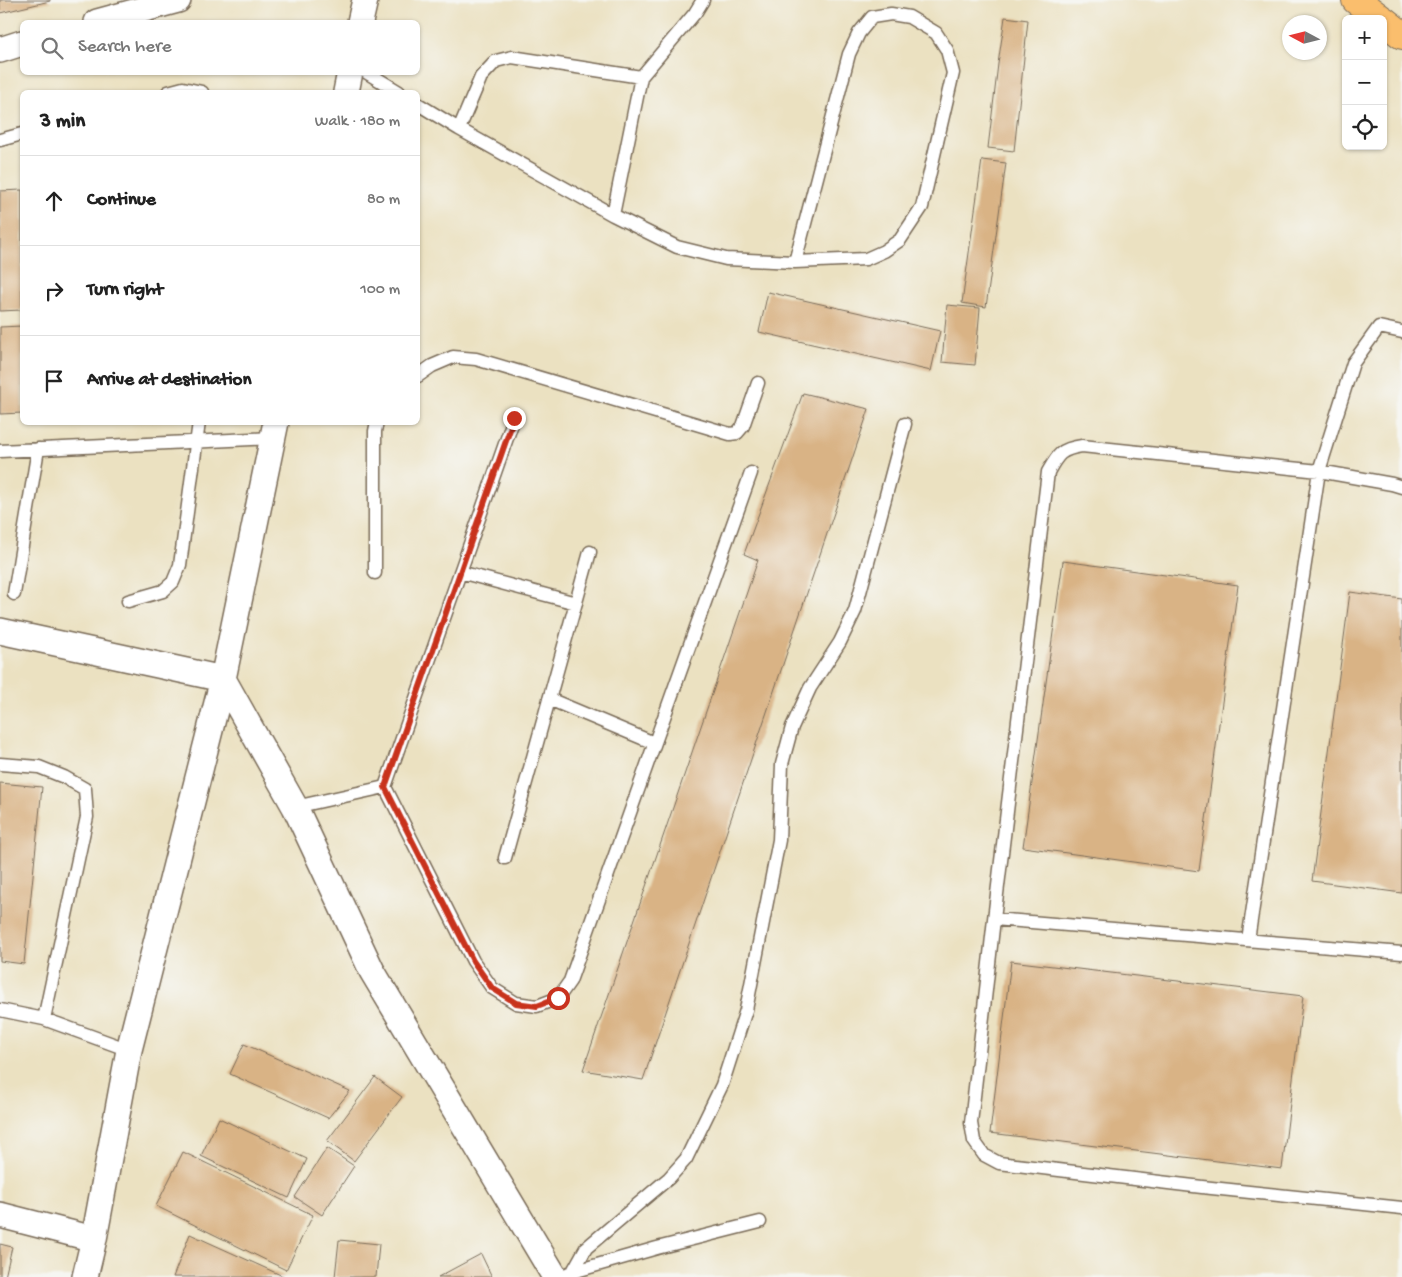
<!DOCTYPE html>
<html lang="en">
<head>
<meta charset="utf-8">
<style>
  :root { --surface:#fff; --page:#f6f6f6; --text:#222; --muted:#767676; --line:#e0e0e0 }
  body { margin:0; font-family:"Gochi Hand",sans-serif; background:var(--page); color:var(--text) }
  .controls { position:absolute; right:15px; top:15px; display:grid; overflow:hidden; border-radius:8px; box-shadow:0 1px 4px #0004 }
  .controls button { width:45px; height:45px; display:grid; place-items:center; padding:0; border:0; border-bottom:1px solid var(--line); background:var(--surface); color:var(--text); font:25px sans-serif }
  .compass { position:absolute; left:1282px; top:15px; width:45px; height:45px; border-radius:50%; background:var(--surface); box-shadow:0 1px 4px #0004; rotate:277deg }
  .stop { position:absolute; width:15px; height:15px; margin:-11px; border:4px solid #c8321e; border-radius:50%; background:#fff }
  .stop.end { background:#c8321e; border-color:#fff; box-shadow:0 1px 5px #0008 }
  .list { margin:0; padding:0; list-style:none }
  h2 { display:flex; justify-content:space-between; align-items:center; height:65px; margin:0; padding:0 20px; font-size:21px }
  h2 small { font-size:16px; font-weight:400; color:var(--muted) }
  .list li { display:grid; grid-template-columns:32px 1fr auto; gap:15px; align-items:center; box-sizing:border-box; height:90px; padding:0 20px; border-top:1px solid var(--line) }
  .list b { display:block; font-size:19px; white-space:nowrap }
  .list em { font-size:16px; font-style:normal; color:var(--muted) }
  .icon { flex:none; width:28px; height:28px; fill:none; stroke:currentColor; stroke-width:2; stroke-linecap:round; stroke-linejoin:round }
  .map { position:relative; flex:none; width:1402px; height:1277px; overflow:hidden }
  .search { position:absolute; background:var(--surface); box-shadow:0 1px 4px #0004; left:20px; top:20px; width:400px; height:55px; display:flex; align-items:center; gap:12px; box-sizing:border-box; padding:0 18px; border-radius:8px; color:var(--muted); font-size:19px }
  .panel { position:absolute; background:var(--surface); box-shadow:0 1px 4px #0004; left:20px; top:90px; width:400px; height:335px; border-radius:8px }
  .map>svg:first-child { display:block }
</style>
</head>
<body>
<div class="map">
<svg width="1402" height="1277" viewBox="0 0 1402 1277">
  <rect width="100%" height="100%" fill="#f6f6f2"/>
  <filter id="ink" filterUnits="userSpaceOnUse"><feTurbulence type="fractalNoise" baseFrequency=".02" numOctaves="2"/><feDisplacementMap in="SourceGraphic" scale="10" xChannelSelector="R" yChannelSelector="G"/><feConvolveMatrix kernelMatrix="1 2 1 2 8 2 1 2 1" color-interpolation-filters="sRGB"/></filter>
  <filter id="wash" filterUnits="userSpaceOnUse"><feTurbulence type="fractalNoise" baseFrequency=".0096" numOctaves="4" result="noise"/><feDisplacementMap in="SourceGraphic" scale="20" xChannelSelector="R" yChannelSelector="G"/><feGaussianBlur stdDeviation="1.12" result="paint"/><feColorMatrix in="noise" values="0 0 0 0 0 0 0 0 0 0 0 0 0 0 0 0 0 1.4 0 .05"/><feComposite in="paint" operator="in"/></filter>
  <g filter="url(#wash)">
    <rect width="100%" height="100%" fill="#ebe1c1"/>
    <g id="blocks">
      <path fill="#d9b385" d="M0,0H50V1L0,13Z
        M1005,17L1028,20L1014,151L988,148L998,64Z
        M982,160L1006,163L986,307L962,303Z
        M22,190V310L0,311V191Z
        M768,292L940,331L931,371L759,332Z
        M947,305L980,308L975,365L942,362Z
        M22,326V413L0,414V327Z
        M803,393L869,409L643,1080L583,1070L758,560L744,554Z
        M1063,561L1238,585L1199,871L1023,847Z
        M1350,592L1402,599V893L1312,881Z
        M0,783L42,787L24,964L0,961Z
        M1011,961L1303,996L1282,1169L990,1133Z
        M244,1044L350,1091L328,1118L230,1074Z
        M375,1077L402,1097L354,1161L327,1141Z
        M219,1118L307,1159L289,1198L201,1156Z
        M327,1148L354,1166L322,1215L295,1197Z
        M183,1152L313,1215L286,1270L156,1206Z
        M190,1234L285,1277H173Z
        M339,1240L379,1244L376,1277H335Z
        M0,1244L12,1247L5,1277H0Z
        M481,1254L492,1277H438Z"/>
    </g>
  </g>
  <g filter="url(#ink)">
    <use href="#blocks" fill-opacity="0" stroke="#796a57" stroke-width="1"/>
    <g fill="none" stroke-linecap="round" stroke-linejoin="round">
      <defs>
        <path id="lane" d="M366,72L399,92
          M168,92L183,88L202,92
          M418,104L459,129L613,215L677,247L726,259L795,262L866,259L884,251L900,240L922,207L953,73L947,50L936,33L909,17L891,14L872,17L859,33L849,54L795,262
          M459,129L481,77L496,61L512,57L641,77
          M0,140L22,134
          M613,215L641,77L695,13L703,0
          M418,376L432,366L453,357L476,359L730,434L737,433L743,426L758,383
          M514,418L385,787L473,961L492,988L516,1003L537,1006L558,998L570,981L751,473
          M0,451L272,438
          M1402,487L1392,484L1319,471L1082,446C1061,449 1058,454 1048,472L994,919L971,1123L974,1141L984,1155L999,1163L1202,1187L1402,1208
          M460,572L576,603
          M375,573V431L377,422
          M14,594L38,449
          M128,601L163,591L173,582L180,565L199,422
          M549,699L654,743
          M0,764L39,767L64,777L85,789L87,817L44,1019
          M295,807L385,787
          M505,858L590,552
          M994,919L1402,953
          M1248,940L1319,471L1353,363L1379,327L1402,332
          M0,1010L44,1019L129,1050
          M569,1273L657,1248L760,1222
          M572,1273L586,1248L669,1178L686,1159L722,1085L746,1010L779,840L782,764L792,727L810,688L840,642L855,611L905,424"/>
        <path id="street" d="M97,22L178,0
          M360,22L365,0
          M0,50L22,43
          M346,92L350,72
          M0,631L223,679L295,807L372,971L555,1277
          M0,1215L94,1239
          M85,1277L94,1239L129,1050L223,679L276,422"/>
        <path id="primary" d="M1356,0L1381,19
          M1383,20L1402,35"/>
      </defs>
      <use href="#lane" stroke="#796a57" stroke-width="15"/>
      <use href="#street" stroke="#796a57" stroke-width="28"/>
      <use href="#primary" stroke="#796a57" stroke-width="30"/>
      <use href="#lane" stroke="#fff" stroke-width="12"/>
      <use href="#street" stroke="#fff" stroke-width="25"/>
      <use href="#primary" stroke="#fabe6d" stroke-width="28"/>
    </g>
  </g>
  <g fill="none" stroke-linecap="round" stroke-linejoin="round" filter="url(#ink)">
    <path stroke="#c8321e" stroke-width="6" d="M514,418L385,787L473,961L492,988L516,1003L537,1006L558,998"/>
  </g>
</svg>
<div class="controls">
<button>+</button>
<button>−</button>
<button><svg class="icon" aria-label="locate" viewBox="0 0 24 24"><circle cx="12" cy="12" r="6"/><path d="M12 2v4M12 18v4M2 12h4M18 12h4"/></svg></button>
</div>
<svg class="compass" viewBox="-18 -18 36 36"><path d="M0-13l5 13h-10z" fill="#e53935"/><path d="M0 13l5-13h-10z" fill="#767676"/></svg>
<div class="stop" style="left:558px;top:998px"></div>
<div class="stop end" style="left:514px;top:418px"></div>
<div class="search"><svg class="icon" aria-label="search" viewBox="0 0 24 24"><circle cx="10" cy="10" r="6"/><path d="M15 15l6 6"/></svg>Search here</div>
<section class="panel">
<h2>3 min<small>Walk · 180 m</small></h2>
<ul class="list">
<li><svg class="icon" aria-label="ahead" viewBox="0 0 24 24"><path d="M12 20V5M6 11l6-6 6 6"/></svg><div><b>Continue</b></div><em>80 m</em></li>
<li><svg class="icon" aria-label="right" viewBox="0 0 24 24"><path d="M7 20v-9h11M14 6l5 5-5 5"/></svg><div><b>Turn right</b></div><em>100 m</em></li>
<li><svg class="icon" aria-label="arrive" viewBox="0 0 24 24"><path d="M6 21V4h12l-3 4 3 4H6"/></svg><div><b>Arrive at destination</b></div></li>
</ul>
</section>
</div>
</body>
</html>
